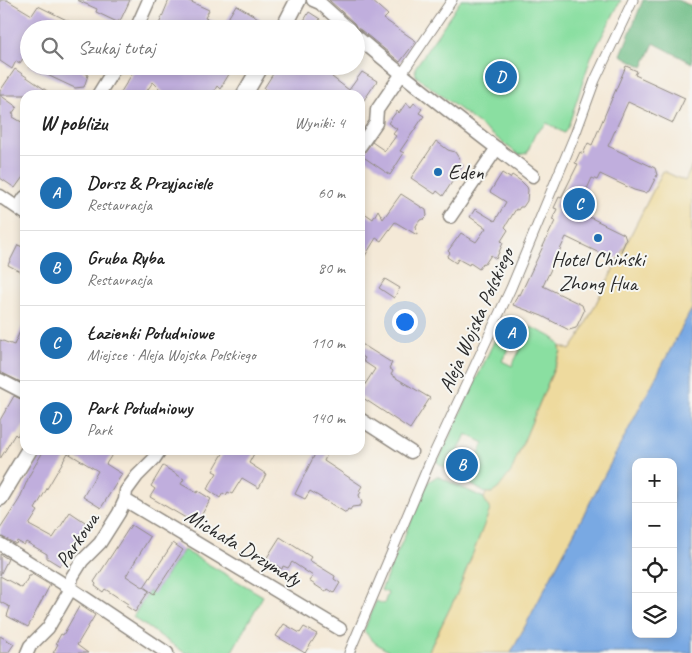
<!DOCTYPE html>
<html lang="pl">
<head>
<meta charset="utf-8">
<style>
  :root { --surface:#fff; --page:#f2f2f2; --text:#222; --muted:#767676; --line:#e0e0e0; --accent:#1f6fb2 }
  body { margin:0; font-family:Caveat,sans-serif; background:var(--page); color:var(--text) }
  .controls { position:absolute; right:15px; bottom:15px; display:grid; overflow:hidden; border-radius:10px; box-shadow:0 2px 8px #0003 }
  .controls button { width:45px; height:45px; display:grid; place-items:center; padding:0; border:0; border-bottom:1px solid var(--line); background:var(--surface); color:var(--text); font:25px sans-serif }
  .you { position:absolute; left:404px; top:321px; width:18px; height:18px; margin:-12px; border:4px solid #fff; border-radius:50%; background:#1a73e8; box-shadow:0 0 0 8px #1a73e833 }
  .badge { display:grid; place-items:center; width:32px; height:32px; border-radius:50%; background:var(--accent); color:#fff; font-size:16px; font-weight:700 }
  .pin { position:absolute; translate:-50% -50%; border:2px solid #fff; box-shadow:0 1px 5px #0006 }
  .list { margin:0; padding:0; list-style:none }
  h2 { display:flex; justify-content:space-between; align-items:center; height:65px; margin:0; padding:0 20px; font-size:21px }
  h2 small { font-size:16px; font-weight:400; color:var(--muted) }
  .list li { display:grid; grid-template-columns:32px 1fr auto; gap:15px; align-items:center; box-sizing:border-box; height:75px; padding:0 20px; border-top:1px solid var(--line) }
  .list b { display:block; font-size:19px; white-space:nowrap }
  .list p { margin:0; font-size:16px; white-space:nowrap; color:var(--muted) }
  .list em { font-size:16px; font-style:normal; color:var(--muted) }
  .icon { flex:none; width:28px; height:28px; fill:none; stroke:currentColor; stroke-width:2; stroke-linecap:round; stroke-linejoin:round }
  .map { position:relative; flex:none; width:692px; height:653px; overflow:hidden }
  .search { position:absolute; background:var(--surface); box-shadow:0 2px 8px #0003; left:20px; top:20px; width:345px; height:55px; display:flex; align-items:center; gap:12px; box-sizing:border-box; padding:0 18px; border-radius:28px; color:var(--muted); font-size:19px }
  .panel { position:absolute; background:var(--surface); box-shadow:0 2px 8px #0003; left:20px; top:90px; width:345px; height:365px; border-radius:15px }
  .map>svg:first-child { display:block }
</style>
</head>
<body>
<div class="map">
<svg width="692" height="653" viewBox="0 0 692 653">
  <rect width="100%" height="100%" fill="#f6f6f2"/>
  <filter id="ink" filterUnits="userSpaceOnUse"><feTurbulence type="fractalNoise" baseFrequency=".02" numOctaves="2"/><feDisplacementMap in="SourceGraphic" scale="10" xChannelSelector="R" yChannelSelector="G"/><feConvolveMatrix kernelMatrix="1 2 1 2 8 2 1 2 1" color-interpolation-filters="sRGB"/></filter>
  <filter id="wash" filterUnits="userSpaceOnUse"><feTurbulence type="fractalNoise" baseFrequency=".0096" numOctaves="4" result="noise"/><feDisplacementMap in="SourceGraphic" scale="20" xChannelSelector="R" yChannelSelector="G"/><feGaussianBlur stdDeviation="1.12" result="paint"/><feColorMatrix in="noise" values="0 0 0 0 0 0 0 0 0 0 0 0 0 0 0 0 0 1.4 0 .05"/><feComposite in="paint" operator="in"/></filter>
  <g filter="url(#wash)">
    <rect width="100%" height="100%" fill="#f4e9d7"/>
    <path fill="#8adfa1" stroke="#5a8566" d="M461,0H621L591,57L568,127L564,133L547,123L535,134L527,153L519,155L416,76L415,68Z
      M506,316L509,317L497,343L508,349L502,361L512,366L531,327C542,333 560,337 561,351L511,472L498,489L492,493H486L465,481L484,443L466,434L456,456L452,455L445,468L436,461L440,457Z
      M437,476L484,498L490,510L457,594L429,650L426,653H391L374,642L364,631L376,601L384,604L388,593L381,590L428,482Z
      M184,550L263,596L231,653H185L133,617L149,591L154,593Z"/>
    <path fill="#6fbe87" stroke="#4d7459" d="M643,0H677L692,6V63L654,43L643,67L621,55Z"/>
    <path fill="#eeda9e" stroke="#8c8264" d="M692,166V309L511,653H428L457,594L490,510L484,498L486,493H492L498,489L511,472L561,352L560,346L570,350L579,337L663,171L685,181Z"/>
    <path fill="#79a9e3" stroke="#526a87" fill-rule="evenodd" d="M692,309V653H511L689,314ZM636,462H673V634H636Z"/>
    <g id="blocks">
      <path fill="#c0aedd" d="M0,0H7L32,15L38,6L85,29H29V50L20,63L16,61L12,69L0,61Z
        M77,0H130L121,19L117,22L96,12L97,9Z
        M169,0H187L209,10L205,18L224,25L236,5L274,27V29H157Z
        M329,0H371L388,15L384,19L416,41L400,62L361,30L357,28L354,23Z
        M309,12L320,19L314,29H299Z
        M28,66H76L88,75L84,87L75,88Z
        M137,66H234L220,89L217,86L212,95H166L153,82L144,95H119Z
        M278,66H339L332,77L349,90L362,72L377,81L360,106V95H275L264,88Z
        M626,66L637,71L635,75L685,98L673,123L628,102L608,146L655,168L657,175L649,191L645,193L634,190L600,174L597,180L592,178L577,211L624,234L626,240L619,256L612,259L566,237L543,286L582,305L584,311L576,328L569,330L542,316L513,305L518,294L520,295L555,221L552,220L557,209L554,208L559,197L561,198L578,164L575,163L580,152L583,154L588,143L592,145Z
        M15,69L53,95H0V91Z
        M0,95L17,107L12,114L14,115L13,117L25,124V174L15,188L0,178Z
        M406,103L411,107L414,103L422,109L419,113L424,116L400,151L404,153L390,175L362,156L372,142L385,151L396,136L393,134L397,129L388,123L397,111L399,113Z
        M436,141L448,150L455,152L460,160L459,162L463,165L443,196L437,191L435,194L411,178Z
        M502,173L510,178L512,175L521,181L527,187L528,190L527,201L523,207H520L518,210L516,209L505,227L508,230L501,241L503,243L496,259L491,255L485,264L483,263L479,269L470,263L469,265L458,259L456,263L447,257L450,253L448,251L461,233L476,242L486,228L470,217L475,209L495,221L506,202L490,192Z
        M401,194L426,210L427,216L424,219L420,220L416,226L417,235L395,222L381,241L376,238L360,264V210L373,219L378,210L383,219Z
        M18,245L25,248V274L8,265Z
        M385,279L400,288L394,298L379,288Z
        M25,320V384L0,372V340L14,345Z
        M510,323L519,327L512,341L504,337Z
        M360,343L392,363L389,368L393,371L391,375L430,398L410,429L360,396V392L375,369L363,361L365,358L360,355Z
        M14,396L25,401V424L17,436L15,434L0,459V420Z
        M44,450H115L106,464L122,474L101,508L83,497L98,471L68,453L35,509L38,511L29,525L53,538L70,512L88,524L84,530L86,532L81,539L60,566L47,558V554L26,542L24,545L17,541L16,544L0,536V529L19,500L30,474Z
        M225,450H256L249,463L266,474L259,488L242,478L232,494L228,492L226,495L223,493L220,498L207,489L217,473L213,471Z
        M317,450H329L324,461L362,486L359,491L361,492L359,495L362,503L360,506L352,507L350,510L348,509L346,513L310,491L305,499L295,494Z
        M458,454L474,461L467,475L452,468Z
        M163,466L184,479L181,484L197,493L198,491L211,499L196,524L150,497L155,489L151,486Z
        M131,525L150,537L126,576L149,591L135,612L126,606L128,604L105,589L103,592L95,586L96,584L94,582Z
        M280,537L311,557L309,560L335,576L334,579L340,583L334,593L328,589L326,592L309,581L313,576L292,562L288,568L283,566L282,569L266,559Z
        M173,543L183,550L154,594L144,587Z
        M0,554L8,559L0,575Z
        M32,574L50,585L28,627L7,616L10,607L0,602V576L22,588L29,576H31Z
        M80,605L95,615L77,645L88,653H53L58,644L56,643L61,634L63,635Z
        M284,624L300,633L304,627L317,634L305,653L276,636Z
        M0,636L14,644L8,653H0Z"/>
    </g>
  </g>
  <g filter="url(#ink)">
    <use href="#blocks" fill-opacity="0" stroke="#908a81" stroke-width="1"/>
    <g fill="none" stroke-linecap="round" stroke-linejoin="round">
      <defs>
        <path id="pedestrian" d="M401,75L452,0
          M349,653L429,464L511,288L576,132L595,80L633,0"/>
        <path id="minor" d="M313,0L320,3L349,29
          M136,29L149,0
          M356,36C413,85 473,130 533,176
          M98,95L116,66
          M360,146L376,123L377,110L401,75
          M0,196L25,213
          M18,208L25,197
          M450,217L497,148
          M0,380L25,393
          M360,419L411,452
          M125,500L340,629
          M0,544L70,588L167,653
          M27,653L30,646L48,628L69,592L72,577L82,561L100,543L119,513L125,500L126,491L137,476L154,459L160,450"/>
        <path id="tertiary" d="M283,29L298,0
          M244,95L261,66
          M0,498L29,450"/>
      </defs>
      <use href="#pedestrian" stroke="#908a81" stroke-width="11"/>
      <use href="#minor" stroke="#908a81" stroke-width="15"/>
      <use href="#tertiary" stroke="#908a81" stroke-width="18"/>
      <use href="#pedestrian" stroke="#fff" stroke-width="9"/>
      <use href="#minor" stroke="#fff" stroke-width="12"/>
      <use href="#tertiary" stroke="#fff" stroke-width="15"/>
    </g>
  </g>
  <g fill="#1f6fb2" stroke="#f6f6f2" stroke-width="2">
    <circle cx="438" cy="172" r="5"/>
    <circle cx="598" cy="238" r="5"/>
  </g>
  <g text-anchor="middle" dominant-baseline="central" stroke-width="4" stroke-linejoin="round" paint-order="stroke">
    <g font-size="21" fill="#2b2b2b" stroke="#f6f6f2" text-anchor="start">
      <text x="448" y="172">Eden</text>
      <text x="598" y="259" text-anchor="middle">Hotel Chiński<tspan x="598" dy="24">Zhong Hua</tspan></text>
    </g>
    <g font-size="21" fill="#2b2b2b" stroke="#f6f6f2">
      <text transform="translate(476 320) rotate(-66)">Aleja Wojska Polskiego</text>
      <text transform="translate(77 540) rotate(-56)">Parkowa</text>
      <text transform="translate(243 547) rotate(31)">Michała Drzymały</text>
    </g>
  </g>
</svg>
<div class="controls">
<button>+</button>
<button>−</button>
<button><svg class="icon" aria-label="locate" viewBox="0 0 24 24"><circle cx="12" cy="12" r="6"/><path d="M12 2v4M12 18v4M2 12h4M18 12h4"/></svg></button>
<button><svg class="icon" aria-label="layers" viewBox="0 0 24 24"><path d="M12 4l9 5-9 5-9-5zM3 14l9 5 9-5"/></svg></button>
</div>
<div class="you"></div>
<div class="pin badge" style="left:511px;top:333px">A</div>
<div class="pin badge" style="left:462px;top:465px">B</div>
<div class="pin badge" style="left:579px;top:204px">C</div>
<div class="pin badge" style="left:501px;top:77px">D</div>
<div class="search"><svg class="icon" aria-label="search" viewBox="0 0 24 24"><circle cx="10" cy="10" r="6"/><path d="M15 15l6 6"/></svg>Szukaj tutaj</div>
<section class="panel">
<h2>W pobliżu<small>Wyniki: 4</small></h2>
<ul class="list">
<li><span class="badge">A</span><div><b>Dorsz &amp; Przyjaciele</b><p>Restauracja</p></div><em>60 m</em></li>
<li><span class="badge">B</span><div><b>Gruba Ryba</b><p>Restauracja</p></div><em>80 m</em></li>
<li><span class="badge">C</span><div><b>Łazienki Południowe</b><p>Miejsce · Aleja Wojska Polskiego</p></div><em>110 m</em></li>
<li><span class="badge">D</span><div><b>Park Południowy</b><p>Park</p></div><em>140 m</em></li>
</ul>
</section>
</div>
</body>
</html>
